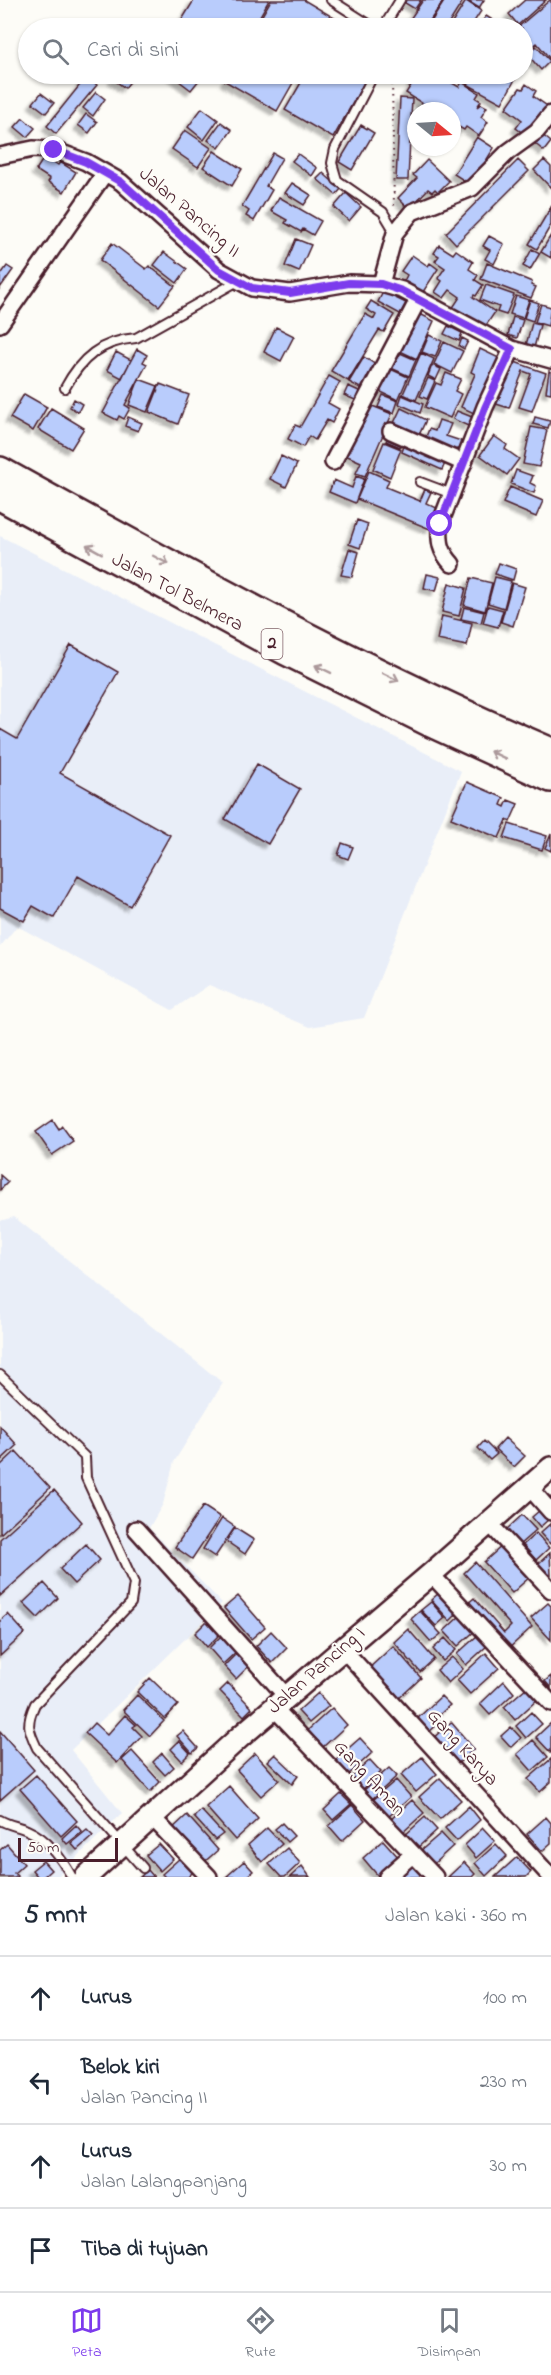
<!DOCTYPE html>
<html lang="id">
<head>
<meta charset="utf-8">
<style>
  :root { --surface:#fff; --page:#f2f2f3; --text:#1f2937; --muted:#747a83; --line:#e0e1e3; --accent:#7c3aed }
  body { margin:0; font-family:"Indie Flower",sans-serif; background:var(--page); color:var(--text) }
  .compass { position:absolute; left:407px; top:102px; width:54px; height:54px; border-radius:50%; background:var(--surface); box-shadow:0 2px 4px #0004; rotate:108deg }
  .scale { position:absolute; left:18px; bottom:15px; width:100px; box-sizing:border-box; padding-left:6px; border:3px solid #4a1f2b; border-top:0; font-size:16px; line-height:21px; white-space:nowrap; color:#4a1f2b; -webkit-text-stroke:4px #fdfcf7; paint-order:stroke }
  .stop { position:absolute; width:18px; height:18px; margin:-14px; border:4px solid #7c3aed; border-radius:50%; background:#fff }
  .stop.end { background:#7c3aed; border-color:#fff; box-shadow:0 2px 6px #0008 }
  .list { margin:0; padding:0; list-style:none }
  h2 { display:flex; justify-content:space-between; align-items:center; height:78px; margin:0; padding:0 24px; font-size:26px }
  h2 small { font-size:20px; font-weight:400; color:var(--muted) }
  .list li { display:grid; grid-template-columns:39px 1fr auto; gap:18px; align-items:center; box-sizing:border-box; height:84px; padding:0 24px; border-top:2px solid var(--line) }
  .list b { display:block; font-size:22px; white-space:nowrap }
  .list p { margin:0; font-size:20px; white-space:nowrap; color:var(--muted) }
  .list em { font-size:20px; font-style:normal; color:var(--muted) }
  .icon { flex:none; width:33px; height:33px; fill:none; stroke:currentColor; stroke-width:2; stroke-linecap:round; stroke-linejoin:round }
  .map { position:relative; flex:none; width:551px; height:1877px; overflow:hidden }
  .search { position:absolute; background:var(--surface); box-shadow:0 2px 4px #0004; left:18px; right:18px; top:18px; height:66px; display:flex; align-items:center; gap:15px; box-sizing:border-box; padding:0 21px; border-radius:33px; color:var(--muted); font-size:22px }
  .sheet { height:414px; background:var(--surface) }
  nav { display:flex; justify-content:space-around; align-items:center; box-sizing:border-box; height:84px; border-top:2px solid var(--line); background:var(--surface); font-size:16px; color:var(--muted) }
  nav a { display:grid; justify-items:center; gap:3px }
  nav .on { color:var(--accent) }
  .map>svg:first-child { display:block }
</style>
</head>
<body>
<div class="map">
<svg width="551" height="1877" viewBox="0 0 551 1877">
  <defs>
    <filter id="shadow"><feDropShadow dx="-4.5" dy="4.5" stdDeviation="1.5" flood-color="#0004"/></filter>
  </defs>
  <rect width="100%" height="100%" fill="#fdfcf7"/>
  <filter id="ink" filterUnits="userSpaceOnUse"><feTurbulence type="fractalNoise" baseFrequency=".0167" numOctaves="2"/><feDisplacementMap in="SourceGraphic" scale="12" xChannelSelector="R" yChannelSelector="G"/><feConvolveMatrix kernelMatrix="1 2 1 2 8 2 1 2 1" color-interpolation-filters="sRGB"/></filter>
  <g filter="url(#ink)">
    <path fill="#e9eef8" d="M0,536L461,771L364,1018L310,1027L209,985L172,1010L17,926L0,947Z
      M14,1217L223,1383L174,1462L163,1504L149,1528L222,1603L71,1750L122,1813L57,1877H0V1221Z"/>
    <path fill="#b9ccfc" stroke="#4a1f2b" stroke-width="1.5" filter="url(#shadow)" d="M194,0H269L253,28H177Z
      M271,0H304L336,19L330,28H255Z
      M406,0H421L415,9L405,3Z
      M423,0H444L425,28H404Z
      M445,0L463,1L446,28H427Z
      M466,0H484L479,8Z
      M525,0H546L518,25L509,14Z
      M550,0H551V60L537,43L531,48L522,39V28H517Z
      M466,1L481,11L470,28H449Z
      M486,16L502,26L500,28H478Z
      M536,46L550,61L541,70L527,54Z
      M117,74H136L125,88L113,79Z
      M170,74H204L191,90Z
      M229,74H298L277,111L225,81Z
      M306,74H369L333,138L285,110Z
      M418,74H446L450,76L447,80L459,87L462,82L479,93L476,98L481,101L477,107L481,104L487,107L481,117L488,122L479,136L466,127L464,130L452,123V111H434L406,93Z
      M470,74H512L517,76L502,103L467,84L472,75Z
      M87,76L97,85L56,134L47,126Z
      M526,84L536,91L533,96L550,108L527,136L516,128L522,120L506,108L520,88L523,89Z
      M96,92L105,99L93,116L83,108Z
      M41,93L54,103L46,113L33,103Z
      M400,98L412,99L408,180H396Z
      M202,108L218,120L204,140L188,127Z
      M86,114L97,122L89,133L78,125Z
      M23,118L35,128L27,137L15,127Z
      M221,122L232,130L219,148L208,140Z
      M361,125L374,133L352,170L339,162Z
      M185,130L211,148L198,167L172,149Z
      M540,133L551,142L544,151L533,142Z
      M477,137L494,148L471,185L454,174Z
      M214,151L242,169L232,186L203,167Z
      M273,153L282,158L266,186L272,190L254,221L246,216L249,211L242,206Z
      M298,154L317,168L312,176L292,161Z
      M45,156L58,165L60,162L76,172L64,192L48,182L50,179L36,170Z
      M427,160L449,181L438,192L435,189L432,192L428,189L409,209L398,198L417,178L413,175Z
      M518,160L529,171L456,244L446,233Z
      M544,160L551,167V188L534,170Z
      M323,173L341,189L336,195L317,179Z
      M292,183L311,195L304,205L285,193Z
      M346,193L361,207L349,221L334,207Z
      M279,197L321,221L313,235L303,229L301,232L285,223L287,220L271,211Z
      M551,207V225L537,249L529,244Z
      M551,235V258L541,252Z
      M489,236L504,244L494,264L485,259L490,250L483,246Z
      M296,239L311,245L299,272L285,266Z
      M112,243L146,269L149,266L175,286L159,306L100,260Z
      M439,245L453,254L456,250L473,262L469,269L478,275L475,280L483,285L476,296L474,295L473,297L495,312L483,330L452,309L460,297L450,290L444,298L435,292L442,281L438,278L445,268L435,261L439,256L434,253Z
      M532,249L540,253L530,270L523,266Z
      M164,252L187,269L177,283L154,265Z
      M412,255L428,266L430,263L438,269L421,295L404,281L407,275L401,271Z
      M487,263L532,282L531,285L536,287L531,298L481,279Z
      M7,266L13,270L0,288V276Z
      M486,285L514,295L506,315L497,312L499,307L480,300Z
      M383,292L406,303L400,314L378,302Z
      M516,296L529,300L523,318L510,314Z
      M530,300L539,303L533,321L524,318Z
      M371,301L394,315L384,332L379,330L348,381L331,371L365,314L374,319L376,315L366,309Z
      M541,304L551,307L548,326L535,322Z
      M418,313L434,321L417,359L400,351Z
      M513,317L523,320L517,338L508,335Z
      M532,323L540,325L534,348L526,345Z
      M448,326L462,333L459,341L444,334Z
      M276,327L294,336L281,361L264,352Z
      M429,335L442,341L435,357L422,352Z
      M462,338L468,341L464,349L459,346Z
      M444,342L463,351L452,373L434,364Z
      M137,349L147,355L143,362L147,364L125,405L130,408L124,419L119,416L117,420L103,413Z
      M480,349L499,358L476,414L461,407L475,374L471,372Z
      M116,352L131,360L122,378L107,370Z
      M398,352L416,360L409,376L391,368Z
      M421,353L434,359L416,400L403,394Z
      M364,357L376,365L362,389L349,382Z
      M509,360L546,373L532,411L519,407L531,374L523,371L509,408L493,403Z
      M432,365L441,369L436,380L428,376Z
      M386,367L408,377L398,400L379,391L382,386L378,384Z
      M549,371L551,372V393L546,392Z
      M446,373L461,379L455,391L461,394L450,418L425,407L436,383L441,385Z
      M329,376L340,382L328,403L339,409L332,423L327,420L315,440L309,436L303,447L288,439L295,425L300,427Z
      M428,378L435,381L427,399L420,396Z
      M139,379L158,386L147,412L129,405Z
      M160,384L189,395L178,424L149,412Z
      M348,386L359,391L355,400L344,395Z
      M24,394L47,407L33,431L10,418Z
      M383,395L398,401L394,413L378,407Z
      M402,395L423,404L420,413L399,404Z
      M74,399L82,404L78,412L70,407Z
      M365,403L392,414L365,476L356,473L361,462L343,454Z
      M51,408L84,428L71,449L38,429Z
      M401,408L426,420L419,435L394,423Z
      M457,411L472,417L468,426L453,419Z
      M128,417L142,423L138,431L125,426Z
      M535,417L550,421L548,428L533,424Z
      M439,420L451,424L446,436L461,441L456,454L424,442L429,429L435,431Z
      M531,427L547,430L539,467L523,464Z
      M389,435L402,442L400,447L386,441Z
      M494,436L507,445L505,449L519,459L507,475L480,455Z
      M384,442L401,449L390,477L373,469Z
      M405,443L446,461L442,470L402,452Z
      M281,456L297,464L286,487L270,479Z
      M516,470L533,476L530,483L536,486L534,493L511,484Z
      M369,471L389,480L386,487L420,501L425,489L431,492L426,503L439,509L430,529L357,499Z
      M356,476L364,479L355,503L329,492L334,480L352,488Z
      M510,487L543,501L536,517L503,503Z
      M357,520L368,524L360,548L349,544Z
      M349,549L359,552L352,577L341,575Z
      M499,563L516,569L513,580L495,574Z
      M427,574L440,577L436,591L424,588Z
      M495,577L511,581L504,608L488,603Z
      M471,578L492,583L485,611L464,605Z
      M449,583L466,588L459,616L442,612Z
      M512,583L525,587L513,626L501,622Z
      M488,606L503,610L498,627L483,623Z
      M464,607L484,612L481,623L461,619Z
      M442,616L472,623L467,646L437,640Z
      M71,645L118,672L60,773L170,835L130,906L78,876L54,918L33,906L24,921L0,908V729L17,739Z
      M257,764L300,789L268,844L225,819Z
      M467,782L504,798L501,805L505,807L508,800L518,804L510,822L507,820L499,838L451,818Z
      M509,824L547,836L542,850L504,838Z
      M551,834V851L545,848Z
      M342,843L353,847L348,859L338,855Z
      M53,1120L59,1129L62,1126L73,1141L52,1155L36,1132Z
      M0,1175L8,1182L0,1190Z
      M0,1426L17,1445L0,1461Z
      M505,1438L525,1456L514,1467L495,1449Z
      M484,1441L497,1454L490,1460L478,1448Z
      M16,1451L50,1488L0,1534V1466Z
      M54,1490L82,1522L0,1596V1539Z
      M203,1506L220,1517L192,1559L175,1547Z
      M540,1510L548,1520L540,1527L532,1517Z
      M522,1515L536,1530L519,1545L506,1530Z
      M222,1518L235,1527L215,1557L203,1549Z
      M551,1523V1543L550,1544L540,1533Z
      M235,1528L254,1540L245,1554L226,1541Z
      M536,1533L549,1548L536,1560L523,1545Z
      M86,1544L100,1560L74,1584L60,1569Z
      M504,1544L532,1575L512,1593L484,1562Z
      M550,1553L551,1575L549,1577L538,1564Z
      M475,1562L532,1627L506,1651L466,1605L474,1598L504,1633L511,1626L464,1573Z
      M44,1583L58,1598L38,1618L23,1603Z
      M440,1592L458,1613L450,1621L431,1600Z
      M238,1596L265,1627L251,1639L224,1608Z
      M431,1602L445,1618L436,1626L421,1610Z
      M548,1603L551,1606V1640L531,1618Z
      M420,1611L441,1634L431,1642L411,1619Z
      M8,1614L25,1633L0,1656V1621Z
      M462,1614L476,1630L458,1646L444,1631Z
      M209,1619L222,1632L207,1647L195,1633Z
      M408,1629L434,1659L420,1672L394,1642Z
      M271,1631L287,1648L272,1663L256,1646Z
      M223,1634L238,1650L223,1664L209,1648Z
      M478,1635L488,1645L466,1665L457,1654Z
      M445,1638L456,1650L443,1661L433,1649Z
      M393,1646L421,1678L395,1702L367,1670Z
      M238,1652L250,1665L236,1679L224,1666Z
      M486,1653L499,1668L470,1694L457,1680Z
      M452,1657L463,1669L448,1683L437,1670Z
      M551,1676V1688L545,1681Z
      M150,1678L178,1705L165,1719L137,1692Z
      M504,1681L514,1693L490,1715L480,1704Z
      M228,1683L252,1708L244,1716L220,1691Z
      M527,1687L538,1699L515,1720L504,1707Z
      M318,1693L329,1706L309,1723L298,1711Z
      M137,1695L164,1721L150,1736L123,1710Z
      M441,1696L450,1705L437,1717L441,1721L428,1733L416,1720Z
      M332,1708L347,1725L323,1747L308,1730Z
      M531,1712L542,1724L526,1738L516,1726Z
      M125,1715L136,1725L133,1727L142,1736L117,1763L85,1733L94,1723L107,1735Z
      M451,1722L474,1749L454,1767L431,1740Z
      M551,1723V1753L536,1737Z
      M511,1727L521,1738L511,1747L501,1736Z
      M0,1731L34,1770L0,1800Z
      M183,1731L198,1748L192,1753L177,1736Z
      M360,1738L373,1752L346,1777L333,1762Z
      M533,1740L548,1757L532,1771L517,1754Z
      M179,1741L190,1753L182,1761L171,1749Z
      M132,1751L160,1782L150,1792L122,1760Z
      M162,1753L174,1767L165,1775L153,1762Z
      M255,1753L279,1780L261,1796L237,1770Z
      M275,1754L298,1776L292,1784L268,1761Z
      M422,1757L437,1774L416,1792L401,1775Z
      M551,1759V1782L540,1792L528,1779Z
      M370,1760L381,1772L359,1793L348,1780Z
      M389,1768L397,1776L371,1800L363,1791Z
      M36,1775L77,1821L61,1836L20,1789Z
      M440,1778L461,1800L440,1819L419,1797Z
      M396,1780L411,1797L388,1817L373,1800Z
      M229,1786L258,1819L235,1840L206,1807Z
      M341,1794L351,1804L333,1820L324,1810Z
      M412,1800L424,1813L401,1834L389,1821Z
      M352,1805L365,1820L342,1841L329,1826Z
      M469,1806L480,1820L457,1841L445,1828Z
      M201,1810L223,1834L215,1840L194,1817Z
      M187,1815L218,1850L202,1864L171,1830Z
      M425,1817L437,1830L415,1850L403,1837Z
      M546,1817L551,1823V1843L542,1851L527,1834Z
      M282,1823L294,1836L287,1842L275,1829Z
      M76,1825L82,1832L67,1844L62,1838Z
      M267,1828L282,1844L262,1862L248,1845Z
      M483,1828L495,1841L476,1858L465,1845Z
      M87,1830L93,1836L77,1850L71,1843Z
      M441,1833L453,1846L430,1867L418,1853Z
      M383,1840L400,1859L379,1877L363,1858Z
      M7,1844L24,1864L14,1873L18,1877H0V1850Z
      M159,1844L173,1859L160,1871L146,1855Z
      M496,1844L507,1856L486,1876L475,1863Z
      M287,1848L300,1863L285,1877H281L269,1864Z
      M517,1857L531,1872L526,1877H495Z
      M180,1858L193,1872L188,1877H165L162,1874Z
      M43,1861L51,1870L43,1877H38L32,1870Z
      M244,1861L253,1871L246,1877H226Z
      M464,1862L475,1874L472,1877H448Z
      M412,1865L421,1875L418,1877H399Z
      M302,1866L310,1877H290Z
      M148,1870L154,1877H140Z"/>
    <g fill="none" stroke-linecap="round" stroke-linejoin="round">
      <defs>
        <path id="service" d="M331,0L375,28
          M383,28L400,0
          M374,74L335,149L332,163L337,180L383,212L395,232
          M65,388C81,358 101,341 136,338L238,281
          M420,482L452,494
          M0,1375L85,1457L86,1478L134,1583L131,1603L35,1704C26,1724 28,1729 37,1748L143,1868
          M0,1820C8,1825 18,1826 27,1830C48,1839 61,1858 72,1877"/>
        <path id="minor" d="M0,156L33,149L54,150L86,162L121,182L219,270L252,288L290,293L349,283L381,284L402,290L512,349L551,360
          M381,284L395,233L412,212L472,188L508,152L537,131L551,114
          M0,324L105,173
          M391,431L464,463
          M333,462L418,300
          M452,564C440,551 439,542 440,524L485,407L512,349
          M529,1487L551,1512
          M489,1523L551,1590
          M136,1529L287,1697
          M431,1574L551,1703
          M342,1648L551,1877
          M274,1708L435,1877
          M152,1817L209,1877
          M387,1877L412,1855"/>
        <path id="secondary" d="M86,1877L241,1736L431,1574L551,1468"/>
        <path id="motorway" d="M0,471C180,571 361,671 551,752
          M0,496L286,651L429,722L551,778"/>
      </defs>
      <use href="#service" stroke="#4a1f2b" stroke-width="12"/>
      <use href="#minor" stroke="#4a1f2b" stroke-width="20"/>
      <use href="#secondary" stroke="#4a1f2b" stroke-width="26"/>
      <use href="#motorway" stroke="#4a1f2b" stroke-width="32"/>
      <path stroke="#4a1f2b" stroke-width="2" stroke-dasharray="1.5 4.5" stroke-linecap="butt" d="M392,78L394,209"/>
      <use href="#service" stroke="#fdfcf7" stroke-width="8"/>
      <use href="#minor" stroke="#fdfcf7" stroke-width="15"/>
      <use href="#secondary" stroke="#fdfcf7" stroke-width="21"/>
      <use href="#motorway" stroke="#fdfcf7" stroke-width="27"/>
    </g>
    <defs><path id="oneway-shaft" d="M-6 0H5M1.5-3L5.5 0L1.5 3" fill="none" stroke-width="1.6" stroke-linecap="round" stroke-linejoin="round" transform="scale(1.5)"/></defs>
    <g stroke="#ac999b">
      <use href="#oneway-shaft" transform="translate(94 549) rotate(-151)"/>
      <use href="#oneway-shaft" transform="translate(161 560) rotate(28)"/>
      <use href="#oneway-shaft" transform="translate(323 669) rotate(-154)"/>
      <use href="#oneway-shaft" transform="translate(391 677) rotate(26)"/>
      <use href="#oneway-shaft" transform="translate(498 755) rotate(-155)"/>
    </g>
  </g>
  <g fill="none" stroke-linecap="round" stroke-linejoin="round" filter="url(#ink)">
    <path stroke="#7c3aed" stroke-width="8" d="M54,150L86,162L121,182L219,270L252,288L290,293L349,283L381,284L402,291L512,349L485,408L440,524"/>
  </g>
  <g text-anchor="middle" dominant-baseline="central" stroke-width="4.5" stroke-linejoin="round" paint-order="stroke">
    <rect fill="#fdfcf7" stroke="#806168" stroke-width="1.5" x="261.5" y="629" width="21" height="30" rx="4.5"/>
    <g font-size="18" font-weight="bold" fill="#4a1f2b">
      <text x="272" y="644">2</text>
    </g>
    <g font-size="20" fill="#4a1f2b" stroke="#fdfcf7">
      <text transform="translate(189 213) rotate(41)">Jalan Pancing II</text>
      <text transform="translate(177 593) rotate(28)">Jalan Tol Belmera</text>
      <text transform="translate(317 1671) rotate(-41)">Jalan Pancing I</text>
      <text transform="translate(462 1748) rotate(48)">Gang Karya</text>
      <text transform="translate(369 1779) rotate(47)">Gang Aman</text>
    </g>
  </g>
</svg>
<svg class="compass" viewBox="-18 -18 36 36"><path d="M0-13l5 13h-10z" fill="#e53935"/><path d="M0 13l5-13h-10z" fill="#747a83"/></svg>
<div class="scale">50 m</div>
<div class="stop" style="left:440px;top:524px"></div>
<div class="stop end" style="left:54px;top:150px"></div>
<div class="search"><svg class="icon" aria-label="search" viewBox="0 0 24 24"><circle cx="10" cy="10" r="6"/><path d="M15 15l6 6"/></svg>Cari di sini</div>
</div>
<section class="sheet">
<h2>5 mnt<small>Jalan kaki · 360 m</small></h2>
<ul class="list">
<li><svg class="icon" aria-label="ahead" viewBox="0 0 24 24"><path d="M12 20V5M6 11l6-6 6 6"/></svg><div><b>Lurus</b></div><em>100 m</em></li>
<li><svg class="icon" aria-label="left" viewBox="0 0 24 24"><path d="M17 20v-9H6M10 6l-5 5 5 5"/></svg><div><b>Belok kiri</b><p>Jalan Pancing II</p></div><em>230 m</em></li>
<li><svg class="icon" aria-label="ahead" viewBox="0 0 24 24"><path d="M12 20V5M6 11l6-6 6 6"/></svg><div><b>Lurus</b><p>Jalan Lalangpanjang</p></div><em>30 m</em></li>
<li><svg class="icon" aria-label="arrive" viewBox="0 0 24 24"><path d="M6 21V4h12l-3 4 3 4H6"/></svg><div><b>Tiba di tujuan</b></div></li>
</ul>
</section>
<nav>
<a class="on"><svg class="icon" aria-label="map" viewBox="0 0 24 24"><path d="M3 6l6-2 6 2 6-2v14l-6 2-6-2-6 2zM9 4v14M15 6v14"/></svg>Peta</a>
<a><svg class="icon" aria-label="directions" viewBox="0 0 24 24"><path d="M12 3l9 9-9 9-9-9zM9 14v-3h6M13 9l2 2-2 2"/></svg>Rute</a>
<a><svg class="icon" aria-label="saved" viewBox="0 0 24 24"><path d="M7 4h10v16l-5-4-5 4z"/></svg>Disimpan</a>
</nav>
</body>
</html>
